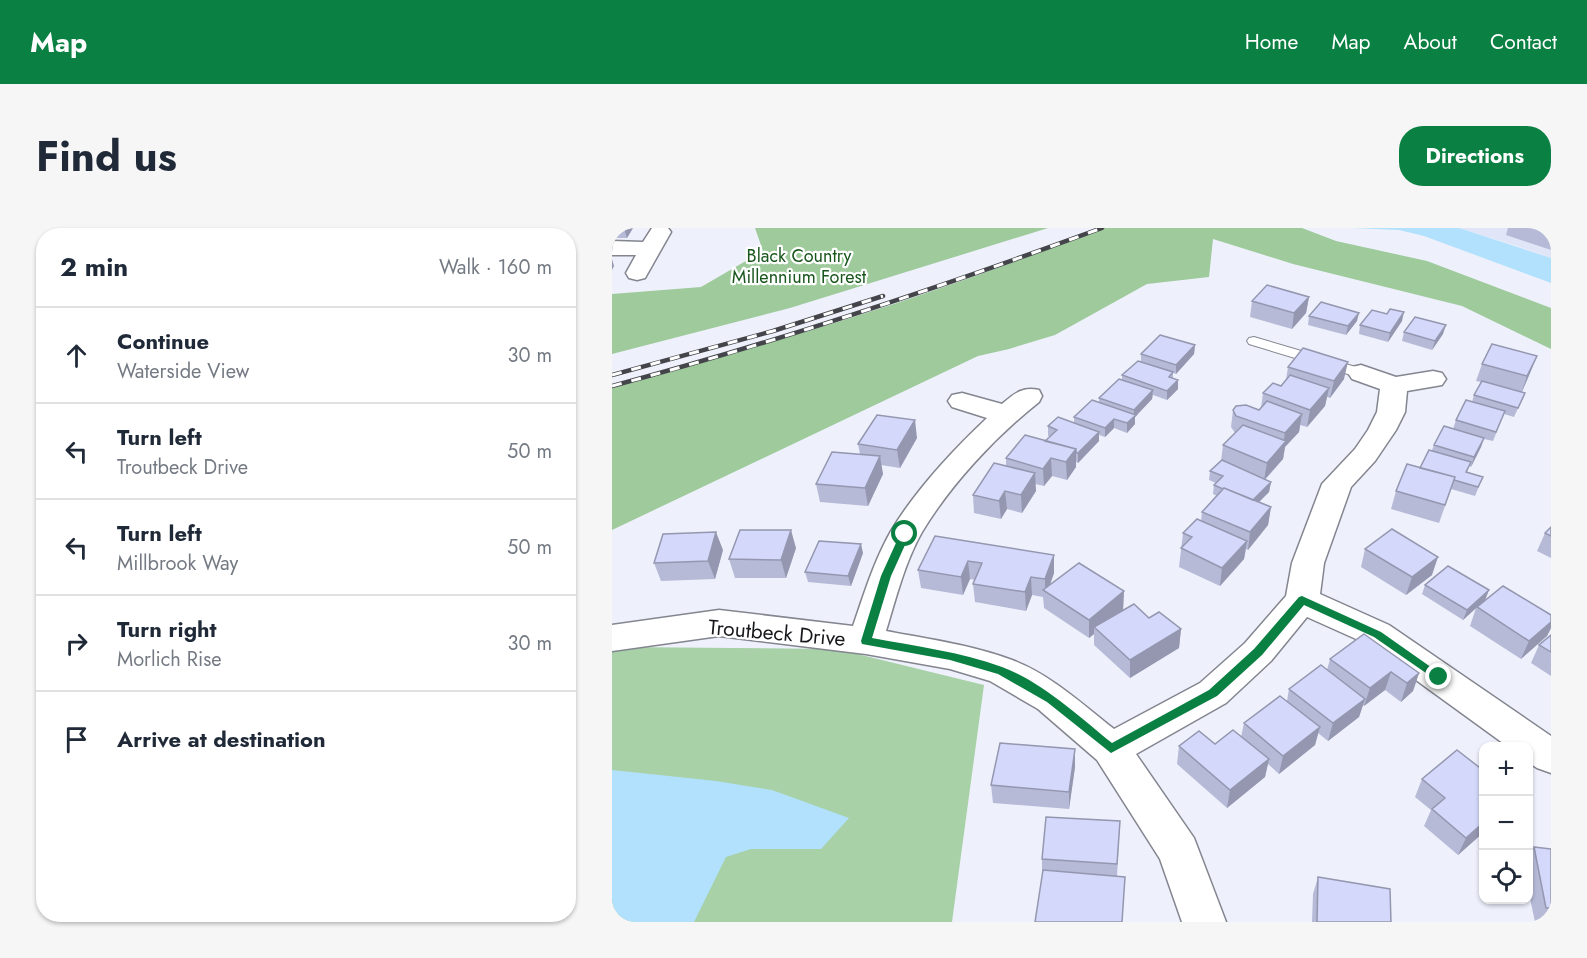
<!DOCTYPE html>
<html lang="en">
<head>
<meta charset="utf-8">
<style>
  :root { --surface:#fff; --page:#f6f6f7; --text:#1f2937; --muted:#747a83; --line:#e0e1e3; --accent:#0b8043 }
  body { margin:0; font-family:Jost,sans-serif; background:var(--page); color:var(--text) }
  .controls { position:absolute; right:18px; bottom:18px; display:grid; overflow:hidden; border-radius:12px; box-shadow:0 2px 4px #0004 }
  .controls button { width:54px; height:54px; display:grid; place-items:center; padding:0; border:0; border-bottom:2px solid var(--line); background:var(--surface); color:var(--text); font:30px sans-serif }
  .stop { position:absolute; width:18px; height:18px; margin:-14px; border:4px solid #0b8043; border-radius:50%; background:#fff }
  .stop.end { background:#0b8043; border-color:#fff; box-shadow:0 2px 6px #0008 }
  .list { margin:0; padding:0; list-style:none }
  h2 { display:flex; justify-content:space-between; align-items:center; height:78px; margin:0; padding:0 24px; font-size:26px }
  h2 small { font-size:20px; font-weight:400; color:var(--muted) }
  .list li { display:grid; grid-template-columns:39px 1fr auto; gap:18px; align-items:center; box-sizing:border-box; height:96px; padding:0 24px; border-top:2px solid var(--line) }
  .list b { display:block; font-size:22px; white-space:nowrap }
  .list p { margin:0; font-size:20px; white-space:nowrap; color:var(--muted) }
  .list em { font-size:20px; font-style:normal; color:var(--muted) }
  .icon { flex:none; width:33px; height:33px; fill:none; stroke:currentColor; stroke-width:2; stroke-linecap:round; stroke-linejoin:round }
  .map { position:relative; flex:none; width:939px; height:694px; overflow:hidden; border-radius:24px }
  header { display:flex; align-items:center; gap:36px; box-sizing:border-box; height:84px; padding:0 30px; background:var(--accent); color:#fff }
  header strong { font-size:28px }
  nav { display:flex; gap:33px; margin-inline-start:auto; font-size:21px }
  .intro { display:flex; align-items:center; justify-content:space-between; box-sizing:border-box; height:144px; padding:0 36px }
  h1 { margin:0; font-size:42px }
  .button { padding:15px 27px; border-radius:24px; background:var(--accent); color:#fff; font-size:21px; font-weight:700 }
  main { display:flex; gap:36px; padding:0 36px }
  aside { flex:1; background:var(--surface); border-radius:24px; box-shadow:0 2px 4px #0004 }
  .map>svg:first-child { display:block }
</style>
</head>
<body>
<header>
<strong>Map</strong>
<nav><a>Home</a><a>Map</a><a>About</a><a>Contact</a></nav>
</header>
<div class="intro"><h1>Find us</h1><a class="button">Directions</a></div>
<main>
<aside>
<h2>2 min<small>Walk · 160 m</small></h2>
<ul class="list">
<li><svg class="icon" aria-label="ahead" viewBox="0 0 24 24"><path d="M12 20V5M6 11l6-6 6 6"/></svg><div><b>Continue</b><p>Waterside View</p></div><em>30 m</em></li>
<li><svg class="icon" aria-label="left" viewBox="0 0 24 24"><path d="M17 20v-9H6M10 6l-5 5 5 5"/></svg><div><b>Turn left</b><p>Troutbeck Drive</p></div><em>50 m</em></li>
<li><svg class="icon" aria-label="left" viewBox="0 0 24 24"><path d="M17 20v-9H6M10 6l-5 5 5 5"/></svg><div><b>Turn left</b><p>Millbrook Way</p></div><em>50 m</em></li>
<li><svg class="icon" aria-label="right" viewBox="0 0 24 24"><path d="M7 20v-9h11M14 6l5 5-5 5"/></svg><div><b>Turn right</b><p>Morlich Rise</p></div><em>30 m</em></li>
<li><svg class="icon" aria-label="arrive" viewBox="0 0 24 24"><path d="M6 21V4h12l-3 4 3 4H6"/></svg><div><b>Arrive at destination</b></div></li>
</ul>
</aside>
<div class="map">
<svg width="939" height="694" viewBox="0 0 939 694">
  <rect width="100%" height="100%" fill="#eef1fc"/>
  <path fill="#e1e5f8" d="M847,0H939V30L905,18Z"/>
  <path fill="#a8d1a7" d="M10,419L225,421L372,457L340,694H0V421Z"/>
  <path fill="#9eca9c" d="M143,0H436L178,80L0,126V66L89,59L151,23Z
    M491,0H690L724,13L815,33L939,80V121L850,78L681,36L601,11L597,49L535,56L443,107L397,121L366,128L0,302V157C167,116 331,63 491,0Z"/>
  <path fill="#b1e1fd" d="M740,0H847L939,30V55L812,8L787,2Z
    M0,542L104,553L160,562L237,590L209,621H139L114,629L82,694H0Z"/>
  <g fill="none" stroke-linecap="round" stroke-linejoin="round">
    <defs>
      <path id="service" d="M642,109L754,142L757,145L749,150L637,116L635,113L637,110Z"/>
      <path id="minor" d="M40,0H56L59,4L33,50L25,52L17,50L14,45L24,27H0V13L31,14Z
        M749,137L784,149L821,143L830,145L834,151L830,157L795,163L793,184L784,202L763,233L739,259L712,335L708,366L777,397L939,508V545L925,540L916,534V518H895L753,415L695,389L659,433L614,475L524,526L582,610L614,694H570L548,631L485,532L426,481L378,453L338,441L254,426L107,408L0,423V397L107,382L241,398C252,366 262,333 279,303C303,263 341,222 375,190L340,179L336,173L340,167L350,165L390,176C402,166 410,158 427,162L430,168L427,174C383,209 339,256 310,304C293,334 284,370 274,403C316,411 360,417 400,432C438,446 470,476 502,501L588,455L633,415L674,368L680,335L710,256L743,221L756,202L765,184L768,161L740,151L736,145L740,139Z"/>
    </defs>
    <use href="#service" stroke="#83858f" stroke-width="2"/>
    <use href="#minor" stroke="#83858f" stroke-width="3"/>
    <use href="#service" fill="#fff" fill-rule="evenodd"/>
    <use href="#minor" fill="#fff" fill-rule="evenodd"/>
    <defs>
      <path id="rail" d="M0,147L161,103L271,68
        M0,158C166,114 329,59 490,0"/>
    </defs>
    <use href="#rail" stroke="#44454a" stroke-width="4.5"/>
    <use href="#rail" stroke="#fff" stroke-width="3" stroke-dasharray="10" stroke-linecap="butt"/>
  </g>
  <path fill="#b6bad7" d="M0,0H21L15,10H0Z
    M896,0H939V22L894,7Z
    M697,69L694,85L680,101L638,89L640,73Z
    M775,86L790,93L776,114L747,106L748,97Z
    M697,88L745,93L734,107L696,97Z
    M792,104L831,106L820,122L790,113Z
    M583,117L582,126L564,146L561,145V150L566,161L555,172L541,167L540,171L523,189V196L515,205L502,200L493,209L487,207V213L466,235L464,234V239L455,252L440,248L432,258L423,256L424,263L410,285L395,281L389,291L362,285L361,267L394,238V230L433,213L438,208H436V198L462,195V189L487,174V170L510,152V147L529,134V126Z
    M925,128L918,145L910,164L913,165L902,189L892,186L881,213L872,211L869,219L859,239L857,238L855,245L871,249L863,268L839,261L827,295L779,281L784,263L808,240L820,222L822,217L841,201L844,192L860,174L862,167L869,154L864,153L870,136Z
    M676,139L732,151L718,170L715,169L713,178L695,199L688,197L687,204L673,219L671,231L653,252L659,254L657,264L647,274L659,279L656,297L636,322L634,321L632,331L608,358L567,339L571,305L589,293L590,284L605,268L601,266L602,257L604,255L597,252L598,243L609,233L611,217L623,205L619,199L621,182H647L649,180L651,165L669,158L674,152Z
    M305,210L288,240L269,237L271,246L256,278L208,274L204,256L248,226L246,216Z
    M939,299V330L925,323L933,305Z
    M323,308L442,327V345L438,357L512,363L511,382L569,401L567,420L518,450L482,417V406L477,410L432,380L431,369L420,367L414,383L363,374L361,356L363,352L358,351L351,367L309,360L306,342Z
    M184,320L174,350H123L117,331Z
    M753,321L820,347L794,367L749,339Z
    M111,322L103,351L49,353L42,335Z
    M251,325L239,358L196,354L193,344Z
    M813,357L877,362L873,372L939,387V400L935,408L909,431L858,398L864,380L851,392L810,366Z
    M939,407V448L919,435L927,417Z
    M718,431L807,445L801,463L789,474L773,462L752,478L751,477L747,489L716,513L706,505L703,517L667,546L656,536L653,549L615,580L565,536L567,518L603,516L629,509L632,495L675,473L677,461L715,442Z
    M463,539L457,581L381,575L379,557Z
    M872,543V604L846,627L812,598L819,582L803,569L810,551Z
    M508,593L505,649L430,644V631Z
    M922,619L939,621V694H923L916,661V628Z
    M706,649L779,694H700L701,666Z"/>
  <path fill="#9497af" d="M12,0H21L15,10Z
    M0,31L2,38L0,42Z
    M697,69L694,85L680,101L682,85Z
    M792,84L790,93L776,114L778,105Z
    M747,85L745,93L734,107L736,98Z
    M834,97L831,106L820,122L823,113Z
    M583,117L582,126L564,146V137Z
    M925,128L918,145L909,166L915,148Z
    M736,134L732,151L718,170L722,153Z
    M566,152V161L555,172V163Z
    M717,160L713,178L695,199L698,182Z
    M541,162L540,171L523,189V196L515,205V195L522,189V182Z
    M690,186L687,204L673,219L671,231L652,252L655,235L671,217L673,205Z
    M502,191V200L493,209V200Z
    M303,192L305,210L288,240L285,222Z
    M487,204V213L466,235V225Z
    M872,210L869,219L859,239L862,229Z
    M464,221V239L455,252L454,234Z
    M268,228L271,246L256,278L253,260Z
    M439,230L440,248L432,258L431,241Z
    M423,245L424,263L410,285L409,267Z
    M659,254L657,264L638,283L639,274Z
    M393,263L395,281L389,291L387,273Z
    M659,279L656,297L636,322L638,304Z
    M179,302L184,320L174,350L169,332Z
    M104,304L111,322L103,351L96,333Z
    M635,313L632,331L608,358L610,340Z
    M249,316L251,325L239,358L236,348Z
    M442,327V345L435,365L433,364V351Z
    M826,329L820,347L794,367L800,349Z
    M356,333L358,351L351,367L349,349Z
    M419,349L420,367L414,383L413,364Z
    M877,362L873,372L851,392L855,382Z
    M512,363L511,382L482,399V406L477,410V392Z
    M939,394V400L935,408L909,431L917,413Z
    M569,401L567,420L518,450V432Z
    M779,444L773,462L752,478L758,460Z
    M807,445L801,463L789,474L795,455Z
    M753,471L747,489L716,513L721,495Z
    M708,499L703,517L667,546L671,528Z
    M463,521V539L457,581V564Z
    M657,531L653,549L615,580L618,562Z
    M872,594V604L846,627L854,610Z"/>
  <path fill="#d4d8fa" stroke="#9497af" stroke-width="1.5" d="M655,57L697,69L682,85L640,73Z
    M709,74L747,85L736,98L697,88Z
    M778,81L792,84L778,105L748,97L760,82L775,86Z
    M803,89L834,97L823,113L792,104Z
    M548,107L583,117L564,137L529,126Z
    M880,116L925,128L915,148L870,136Z
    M691,120L736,134L722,153L676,139Z
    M526,133L561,144L557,149L566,152L555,163L510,147Z
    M678,147L717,160L698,182L651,165L661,155L669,158Z
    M507,151L541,162L522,182L487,170Z
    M870,153L913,165L906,180L862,167Z
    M480,172L524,187L515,195L502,191L493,200L462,189Z
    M854,172L893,183L884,204L844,192Z
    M655,173L690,186L673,205L624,188L621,182L624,178L634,177L647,182Z
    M265,187L303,192L285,222L246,216Z
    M446,189L487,204L466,225H464V221L433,213L445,202L436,198Z
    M631,197L674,213L655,235L611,217Z
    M832,198L872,210L862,229L822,217Z
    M413,207L464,221L454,234L439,230L431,241L394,230Z
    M817,222L859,234L854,244L871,249L866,259L842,252L843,249L808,240Z
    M220,224L268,228L253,260L204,256Z
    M610,232L659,254L641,272L612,260L611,261L602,257L611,248L598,243Z
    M382,235L423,245L409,267L393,263L387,273L361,267Z
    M795,236L843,249L833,277L784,263Z
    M612,260L659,279L638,304L590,284Z
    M585,291L635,313L610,340L569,320L580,309L571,305Z
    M939,299V308L933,305Z
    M780,301L826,329L800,349L753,321Z
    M128,302H179L169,332L117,331Z
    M104,304L96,333L42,335L51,306Z
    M323,308L442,327L433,351L419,349L413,364L361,356L370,335L356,333L349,349L306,342Z
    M207,313L249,316L236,348L193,344Z
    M467,335L512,363L477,392L431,362Z
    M836,338L877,362L855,382L813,357Z
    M891,358L939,387V394L917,413L865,379Z
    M522,376L537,390L547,384L569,401L518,432L482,399Z
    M752,406L807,445L795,455L779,444L758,460L718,431Z
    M939,407V424L927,417Z
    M709,437L753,471L721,495L677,461Z
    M668,468L708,499L671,528L632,495Z
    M621,502L657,531L618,562L567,518L587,503L603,516Z
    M388,515L463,521L457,564L379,557Z
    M845,522L872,543V594L854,610L820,581L833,570L810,551Z
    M434,589L508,593L505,636L430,631Z
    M922,619L939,621V680H934Z
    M431,642L513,649L510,694H423Z
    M706,649L778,661L779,694H705Z"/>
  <path fill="#0b8043" d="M293,303L298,306L279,348L260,410C303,418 349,424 390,439C429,453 468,489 500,515L597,462L642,421L687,369L690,368L769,404L833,449L827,453L824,452L762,409L692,377L650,427L605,468L499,525L435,474L386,446L338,432L250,416L249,413L269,348L288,306Z"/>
  <g text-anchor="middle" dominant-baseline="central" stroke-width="4.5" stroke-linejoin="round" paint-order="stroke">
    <g font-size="18" fill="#18561c" stroke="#fff">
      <text x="187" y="28">Black Country<tspan x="187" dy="21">Millennium Forest</tspan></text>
    </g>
    <g font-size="21" fill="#17181c" stroke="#fff">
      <text transform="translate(165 405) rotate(5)">Troutbeck Drive</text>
    </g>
  </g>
</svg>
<div class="controls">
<button>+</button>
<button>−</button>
<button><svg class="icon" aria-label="locate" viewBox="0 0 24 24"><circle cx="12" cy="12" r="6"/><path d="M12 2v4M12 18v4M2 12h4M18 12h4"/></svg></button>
</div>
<div class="stop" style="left:293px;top:306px"></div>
<div class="stop end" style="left:827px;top:449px"></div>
</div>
</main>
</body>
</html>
